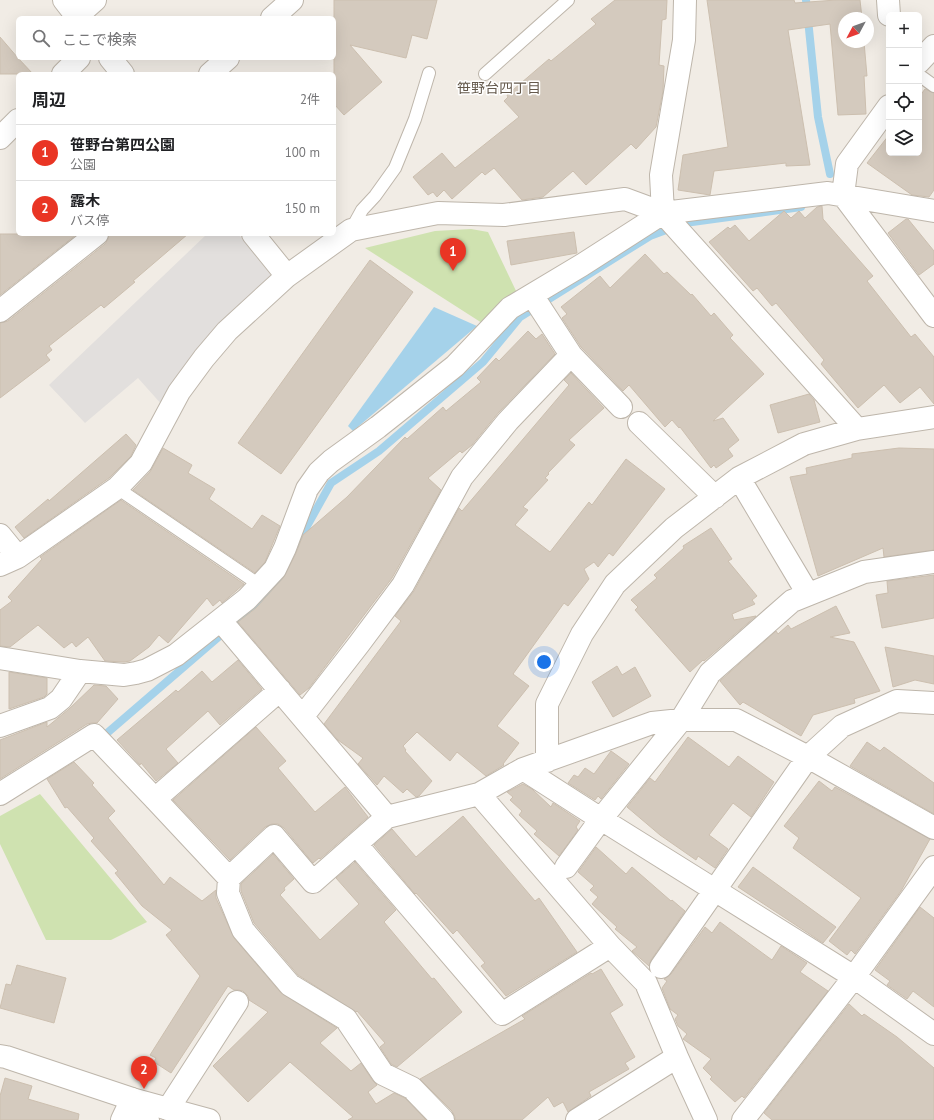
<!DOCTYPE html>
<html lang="ja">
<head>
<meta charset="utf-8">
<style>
  :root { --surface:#fff; --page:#f2f2f2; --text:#202124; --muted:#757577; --line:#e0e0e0; --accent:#e93524 }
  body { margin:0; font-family:"PT Sans","Noto Sans JP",sans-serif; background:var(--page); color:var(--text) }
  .controls { position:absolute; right:12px; top:12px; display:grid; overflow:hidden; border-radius:6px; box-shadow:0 4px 16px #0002 }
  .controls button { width:36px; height:36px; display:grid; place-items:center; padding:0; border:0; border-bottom:1px solid var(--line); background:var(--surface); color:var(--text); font:20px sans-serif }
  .compass { position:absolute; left:838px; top:12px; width:36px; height:36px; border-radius:50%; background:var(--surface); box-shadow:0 4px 16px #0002; rotate:229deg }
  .you { position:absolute; left:544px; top:662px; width:14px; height:14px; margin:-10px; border:3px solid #fff; border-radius:50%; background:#1a73e8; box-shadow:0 0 0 6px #1a73e833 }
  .badge { display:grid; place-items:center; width:26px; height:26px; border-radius:50%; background:var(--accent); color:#fff; font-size:13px; font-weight:700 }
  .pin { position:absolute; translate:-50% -33px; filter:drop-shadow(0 1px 2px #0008) }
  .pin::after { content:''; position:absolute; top:21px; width:14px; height:12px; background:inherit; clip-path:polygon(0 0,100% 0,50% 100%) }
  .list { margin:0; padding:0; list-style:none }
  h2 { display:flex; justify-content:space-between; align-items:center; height:52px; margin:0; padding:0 16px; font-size:17px }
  h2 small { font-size:13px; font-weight:400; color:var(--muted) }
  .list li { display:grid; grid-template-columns:26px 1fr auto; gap:12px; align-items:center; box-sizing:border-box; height:56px; padding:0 16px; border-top:1px solid var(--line) }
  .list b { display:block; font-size:15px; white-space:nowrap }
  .list p { margin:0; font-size:13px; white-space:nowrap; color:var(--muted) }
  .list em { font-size:13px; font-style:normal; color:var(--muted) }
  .icon { flex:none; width:22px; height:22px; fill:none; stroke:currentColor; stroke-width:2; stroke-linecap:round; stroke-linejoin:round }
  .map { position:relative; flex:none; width:934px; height:1120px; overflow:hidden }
  .search { position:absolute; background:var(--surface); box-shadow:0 4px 16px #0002; left:16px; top:16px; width:320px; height:44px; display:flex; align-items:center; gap:10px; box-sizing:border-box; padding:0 14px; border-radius:6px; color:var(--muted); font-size:15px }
  .panel { position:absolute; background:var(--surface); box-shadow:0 4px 16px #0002; left:16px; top:72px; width:320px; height:164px; border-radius:6px }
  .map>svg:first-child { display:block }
</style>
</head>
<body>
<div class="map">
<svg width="934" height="1120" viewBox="0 0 934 1120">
  <rect width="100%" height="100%" fill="#f1ece5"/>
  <path fill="#cfe2b0" d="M471,229L488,232L517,293L482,323L365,248L435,231Z
    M40,794L147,922L111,940H46L0,844V816Z"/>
  <path fill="#e2dfdd" d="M207,234H238L273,275L163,406L138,378L85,423L49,385Z"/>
  <path fill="#a5d2ea" d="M434,307L477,326L353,431L348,426Z"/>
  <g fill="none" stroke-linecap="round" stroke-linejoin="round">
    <path stroke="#a5d2ea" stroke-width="8" d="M806,0L818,117L830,174
      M297,544L331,483L379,451L483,362L520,317L650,236L685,223L801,207
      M99,740L258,603L282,578L286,567"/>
  </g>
  <path fill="#d4cabe" stroke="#ccbfaf" d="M334,0H437L427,39L412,35L406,58L350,45L382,82L344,115L334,104Z
    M615,0H667L666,19L662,20L659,65L664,66L663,91L656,127L636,149L631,144L586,185L573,171L543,197L522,200L494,168L485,175L482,172L452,199L444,190L437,197L433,192L428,195L413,177L442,153L455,168L519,117L504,101L508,97L507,95L549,59L551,61L596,24L591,19Z
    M707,0H794L795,3L836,0H860L862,18H844V42H864L867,76H864L866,114L838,115L830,24L788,30L810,165L786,166V163L714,171L710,195L678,190L683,155L728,147Z
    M0,37L18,58L33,74H0Z
    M925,89L934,93V190L929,197L912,195L867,163L889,135V153H919V97Z
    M822,206L823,219L873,276L867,281L911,337L915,334L934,357V404L920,387L900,403L884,385L858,408L821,364L824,360L776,303L772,306L757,288L753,291L709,242L728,227L730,229L735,225L749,241L784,211L791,218L799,211L805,218L817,207Z
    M906,219H908L934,251V264L919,275L888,233Z
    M574,232L577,253L511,265L507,241Z
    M0,234H77L0,295Z
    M109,234H188L133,281L135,282L104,308L101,305L49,346L52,350L46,355L50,360L0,398V323L8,321L105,244L108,239Z
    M645,254L664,274L667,272L691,295L692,294L711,316L714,313L733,335L730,338L764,374L713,421L723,418L739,440L728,449L733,456L716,468L714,465L711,468L680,427L679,428L672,420L665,427L629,385L623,391L581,347L562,318L567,314L561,307L600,276L610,288Z
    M370,260L413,292L281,474L238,443Z
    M528,331L536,339L542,334L555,354L499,412L472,445L462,453L460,451L428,478L441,490L392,578L309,688L300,695L238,622L256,608L284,577L296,553L303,535L347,497L405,437L407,439L443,407L446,411L481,382L477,378L496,358L499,361Z
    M571,373L604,408L569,440L575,445L548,473L549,474L545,478L548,480L523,507L528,510L515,525L550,552L589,502L592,505L626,459L665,489L613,556L609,553L598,567L594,562L584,569L589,579L568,606L564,603L513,674L529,686L497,726L519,743L503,764L504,765L486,776L457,752L450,761L417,732L403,746L406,750L405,751L432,781L419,796L416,797L407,789L403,793L384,776L377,785L358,764L363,758L338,740L324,724L401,621L395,616L414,591L459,508L462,511L569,385L564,380Z
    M809,394L814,400L820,422L778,433L770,405Z
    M126,434L136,445L131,456L109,478L24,538L15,527L48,499L49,501Z
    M163,448L192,465L188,473L215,489L209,499L252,529L262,515L280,526L265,562L255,573L133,490L150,472Z
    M899,448L934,449V550L884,557L883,548L818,576L790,477L807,474L806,468L852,458V454Z
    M121,500L244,584L222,603L220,600L213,606L207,598L168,643L159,635L149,647L130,661L124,662L105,661L88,637L76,647L72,642L64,648L38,625L10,647L0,646V610L12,601L8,597L42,559L40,557Z
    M711,528L732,559L728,561L757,596L752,600L755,604L732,614L734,620L756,616L704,661L703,660L690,672L635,610L638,607L631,600L657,578L654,575L684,548L683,546Z
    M934,575V618L882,628L876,595L888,593L887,581Z
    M836,606L850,633L830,637L854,642L880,691L854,699L855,703L813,715L801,736L743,702L740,705L720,681L776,631L778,634L788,625L791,629Z
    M885,647L934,656V684L915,680L893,687Z
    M238,660L262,689L220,725L208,711L166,749L178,763L156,781L141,763L140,765L117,740L176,690L178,692L202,671L212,682Z
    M617,666L622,675L635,667L651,696L613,717L592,682Z
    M9,672L47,678V694L44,697L9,709Z
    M94,685L106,686L118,699L97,723H92L87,724L0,779V740L47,722V727L69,709Z
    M256,727L286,761L278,768L315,812L345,787L368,817L320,859L319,858L313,863L284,828L278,824H272L265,827L230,860L173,800Z
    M688,737L729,767L738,756L774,782L751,817L733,803L709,835L728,849L715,868L698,856L696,860L660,835L627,807L650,778L655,782Z
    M867,742L880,751L884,747L934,783V814L850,766Z
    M611,751L629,764L601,799L598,796L595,800L568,783L574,775L578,777L585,768L594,774Z
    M74,762L94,783L92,785L115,811L108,818L164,885L170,877L202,901L216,890V898L234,938L281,993L337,1028L320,1043L351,1071L361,1063L373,1081L377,1085L368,1092L376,1104L394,1093L405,1098L426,1120H348L353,1117L290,1062L248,1102L213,1066L268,1012L249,1000L248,996L243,991L238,990H234L228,986L171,1073L154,1062L156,1058L150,1055L200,976L166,935L172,930L142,906L115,873L118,871L91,841L94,838L67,807L65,808L47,779Z
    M819,781L832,791L835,787L930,839L901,891L855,954L851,950L847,955L829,941L861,898L793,848L799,838L784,826Z
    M523,784L532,789L551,807L553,803L580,821L576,827L578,830L559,856L534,834L537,831L519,815L522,811L510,800L513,797L507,792Z
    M463,816L535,901L539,898L577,952L506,996L481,966L485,963L457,930L453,934L416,893L415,894L374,845L392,829L416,857Z
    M596,847L626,874L632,867L671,901L672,900L685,911L651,960L649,966L632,951L637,947L615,929L617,927L592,904L598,897L590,890L594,886L578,872Z
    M273,854L294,879L284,888L285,890L280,895L320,940L359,904L336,878L355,862L396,910L384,922L432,979L434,978L462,1012L397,1067L391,1064L380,1047L385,1043L357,1011L356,1012L298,975L254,923L241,891V884Z
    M753,867L836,927L823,943L738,887Z
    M920,907L934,918V1007L913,991L907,999L887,985L890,981L875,970Z
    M720,922L772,960L781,946L807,963L800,972L828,991L744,1098L742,1096L735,1102L710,1079L712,1077L703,1068L711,1059L683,1039L687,1034L678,1026L675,1019L678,1015L670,1009L662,988L667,981L664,979L671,974L705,927L712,933Z
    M17,965L66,978L54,1023L0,1008L6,984L11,985Z
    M601,969L623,1005L610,1013L635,1057L625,1063L629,1069L589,1092L591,1096L568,1112L563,1102L554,1107L548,1097L522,1120H455V1117L452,1111L420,1079L525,1019L522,1016L591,973L592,974Z
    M849,1004L862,1016L864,1014L897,1037L934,1068V1120H772L764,1113Z
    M5,1078L32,1086L28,1099L79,1114L78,1120H0V1096Z"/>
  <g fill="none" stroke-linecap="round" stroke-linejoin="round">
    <defs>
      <path id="service" d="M485,74L568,0
        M919,75L934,86
        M351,230L362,210L375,196L395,168L415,119L429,73
        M117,488L261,586"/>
      <path id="minor" d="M64,0L78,18
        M888,0L889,15
        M77,16L95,0
        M272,18L292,0
        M110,58L123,74
        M919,62L934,46
        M63,74L79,58
        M210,74L228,58
        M889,106L847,164L843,195L934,316
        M0,138L18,120
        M663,213L661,175L684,40L685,0
        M253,234L287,276
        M532,295L571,355L621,407
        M0,311L97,234
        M639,423L715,497
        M739,478L808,594
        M0,535L18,557
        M0,565L18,557L117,488L141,463L179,392L204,358L227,331L287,276L351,230L438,213L504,215L625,199L663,213L857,429
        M223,619L227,628L387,817
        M0,658L80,671L124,675L136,673L147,670L176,655L247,599L275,569L285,548L307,489L319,472L331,461L378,427L455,366L510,308L582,265L663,213L828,193L934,211
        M303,716L359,644L403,585L462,477L508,421L571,355
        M0,726L50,708L61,699L80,671
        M547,761V704L582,634L615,584L674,528L739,478L804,444L857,429L934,417
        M523,769L601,819L854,977L934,1034
        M0,794L94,735L155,799L229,878L228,893L243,930L290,985L346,1019L383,1074L412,1088L443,1120
        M479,794L610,946L646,983L677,1057L706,1120
        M155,799L280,690
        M356,844L502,1014L610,946
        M566,867L601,819L681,720L710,673L792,601L864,572L934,562
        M229,878L274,836L313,882L387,817L479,794L523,769L652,723L681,720H736L808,757L934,828
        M661,967L808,757L842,726L897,701L934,703
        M168,1109L237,1002
        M122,1120L132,1099L148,1120
        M577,1120L677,1057
        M743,1120L854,977L934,867"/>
      <path id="tertiary" d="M0,1056L6,1057L132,1099L209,1120"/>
    </defs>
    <use href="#service" stroke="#beb6ab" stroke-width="14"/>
    <use href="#minor" stroke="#beb6ab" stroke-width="24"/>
    <use href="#tertiary" stroke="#beb6ab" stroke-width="24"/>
    <use href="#service" stroke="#fff" stroke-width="12"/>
    <use href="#minor" stroke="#fff" stroke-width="22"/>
    <use href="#tertiary" stroke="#fff" stroke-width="22"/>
  </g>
  <g text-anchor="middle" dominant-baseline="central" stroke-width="3" stroke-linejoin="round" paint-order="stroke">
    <g font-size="14" fill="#655a4d" stroke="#fff">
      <text x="499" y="88">笹野台四丁目</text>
    </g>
  </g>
</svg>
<div class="controls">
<button>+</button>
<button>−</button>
<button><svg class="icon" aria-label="locate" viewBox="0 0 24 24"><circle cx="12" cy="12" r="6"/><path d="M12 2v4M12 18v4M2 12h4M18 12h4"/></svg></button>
<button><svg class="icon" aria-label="layers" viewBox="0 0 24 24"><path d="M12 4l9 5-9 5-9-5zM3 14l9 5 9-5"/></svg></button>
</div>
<svg class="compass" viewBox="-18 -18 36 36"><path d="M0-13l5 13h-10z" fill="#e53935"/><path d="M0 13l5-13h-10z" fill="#757577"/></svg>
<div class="you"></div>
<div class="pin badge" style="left:453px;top:271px">1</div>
<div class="pin badge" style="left:144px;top:1089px">2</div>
<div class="search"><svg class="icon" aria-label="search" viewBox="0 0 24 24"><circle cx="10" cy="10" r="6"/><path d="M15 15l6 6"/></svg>ここで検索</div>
<section class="panel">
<h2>周辺<small>2件</small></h2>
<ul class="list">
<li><span class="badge">1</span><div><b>笹野台第四公園</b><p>公園</p></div><em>100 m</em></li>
<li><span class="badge">2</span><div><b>露木</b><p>バス停</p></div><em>150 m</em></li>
</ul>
</section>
</div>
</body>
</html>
